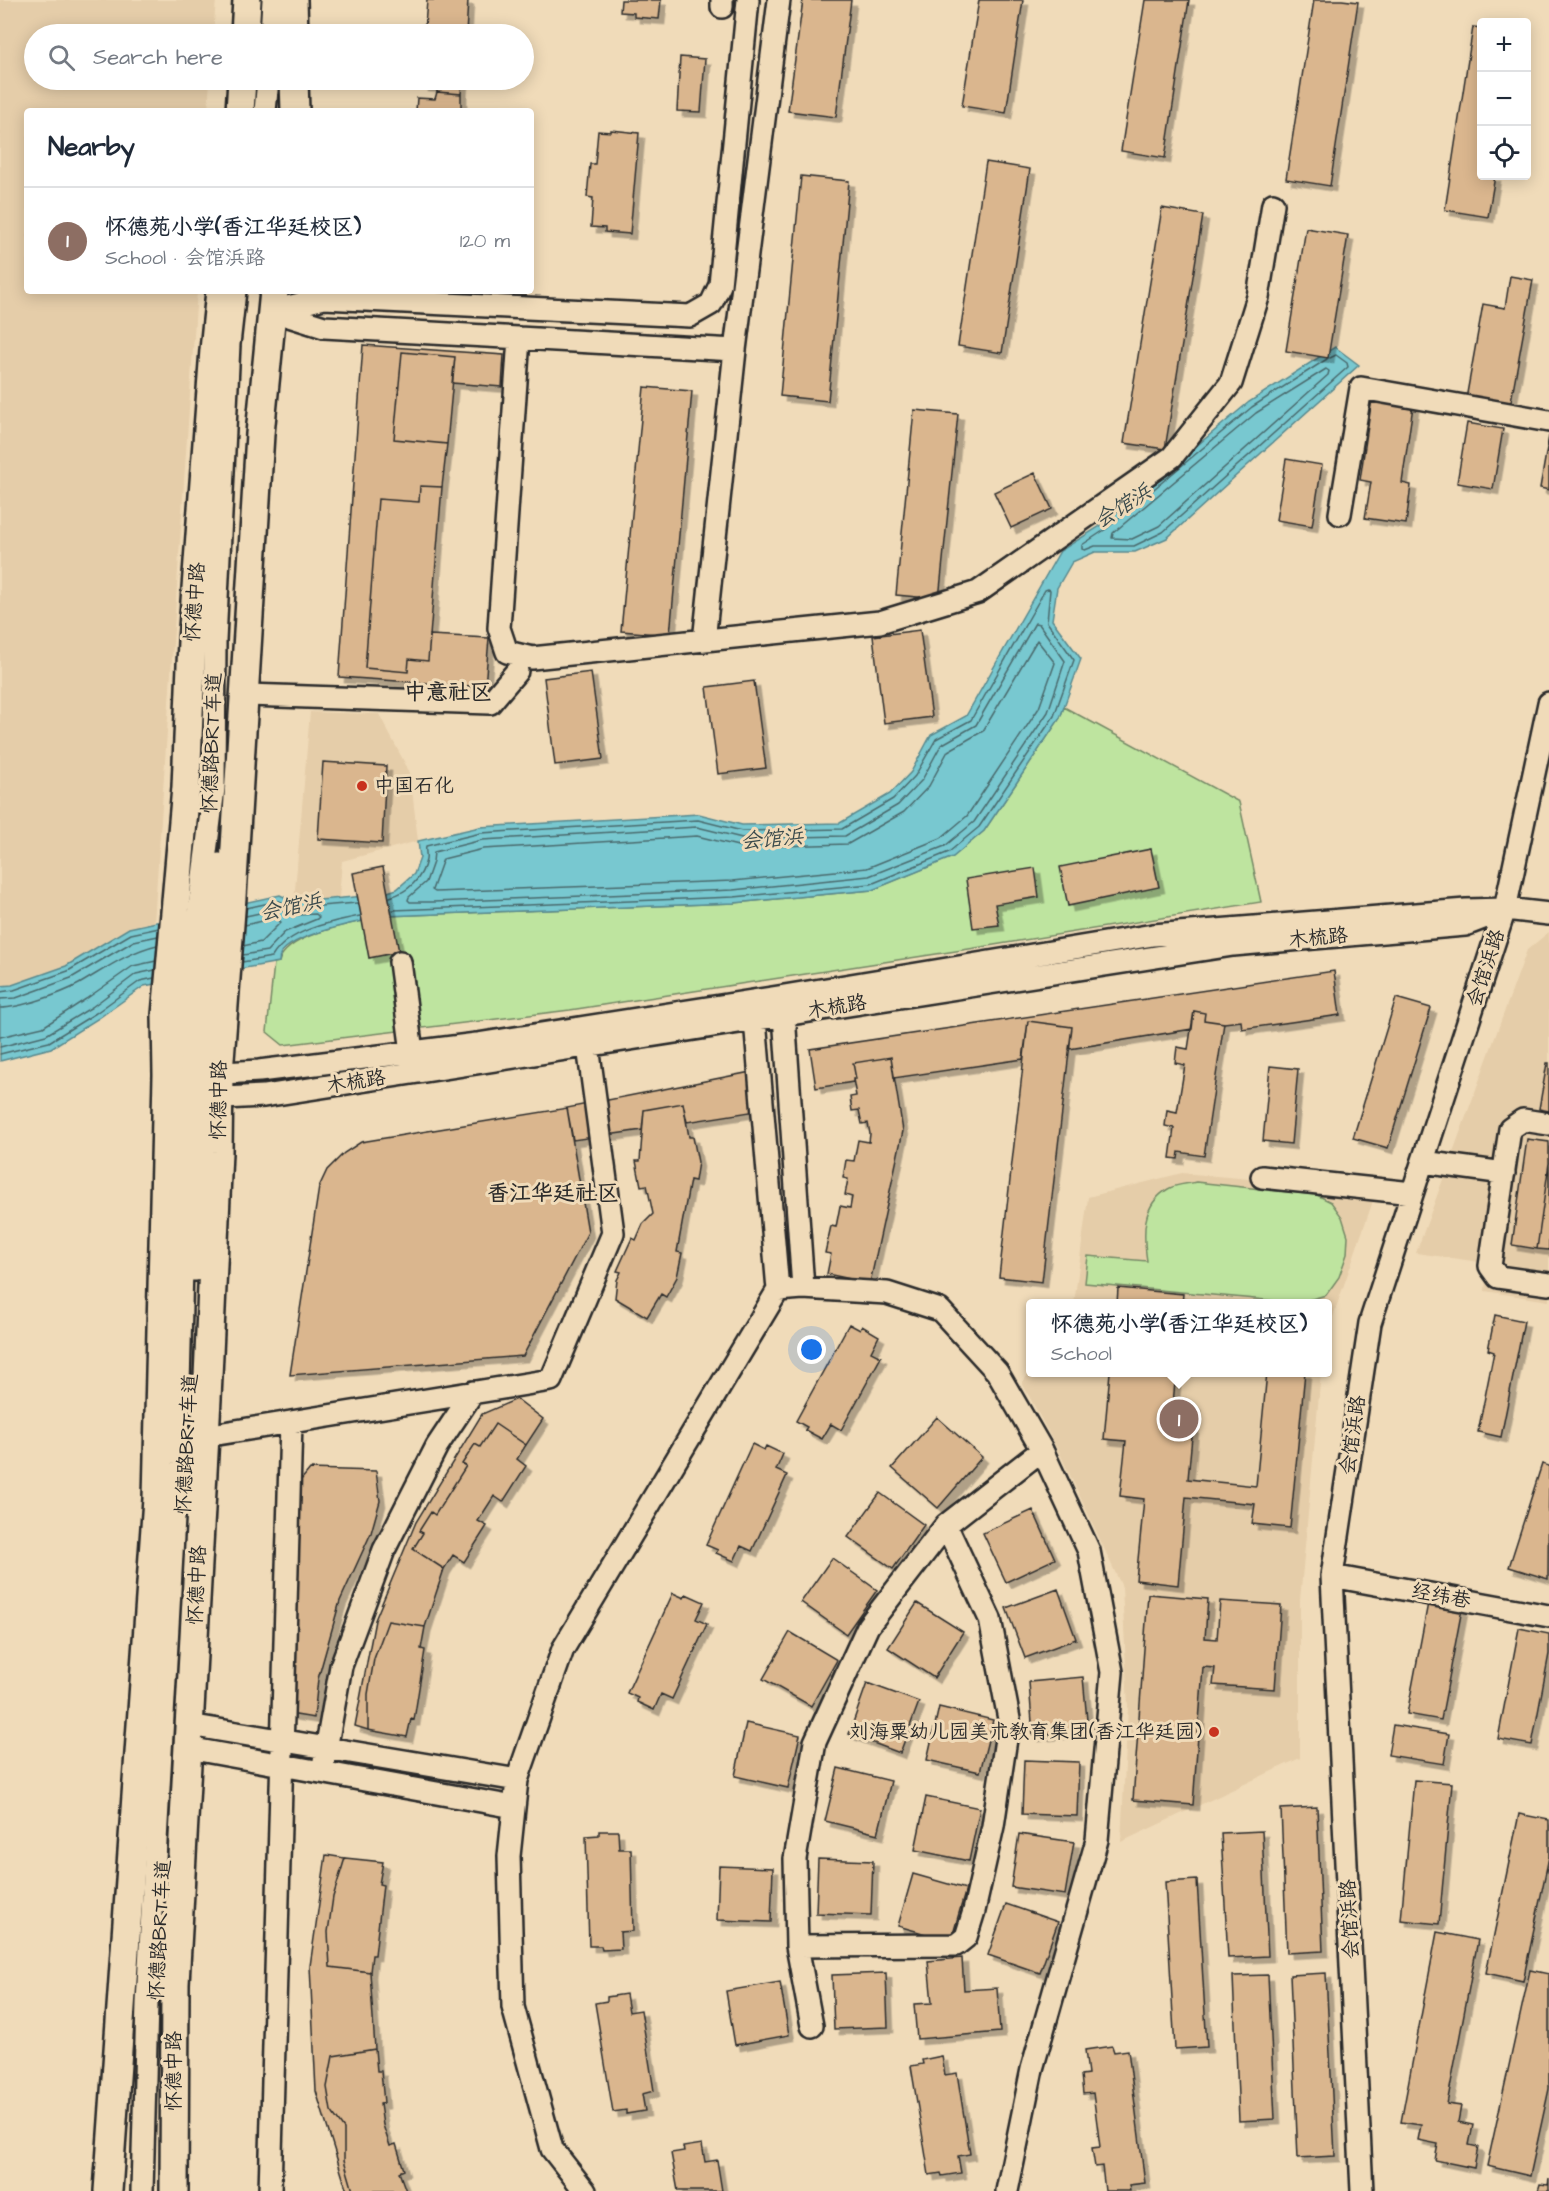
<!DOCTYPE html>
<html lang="en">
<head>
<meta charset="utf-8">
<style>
  :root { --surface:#fff; --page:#f2f2f3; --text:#1f2937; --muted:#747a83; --line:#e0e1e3; --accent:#db2777 }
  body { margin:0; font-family:"Architects Daughter","LXGW WenKai TC",sans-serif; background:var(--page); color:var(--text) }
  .controls { position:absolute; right:18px; top:18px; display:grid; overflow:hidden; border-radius:6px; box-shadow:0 3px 15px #0003 }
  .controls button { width:54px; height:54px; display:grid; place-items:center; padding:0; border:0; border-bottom:2px solid var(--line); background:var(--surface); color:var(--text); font:30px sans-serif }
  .you { position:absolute; left:812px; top:1350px; width:21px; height:21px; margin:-15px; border:4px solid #fff; border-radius:50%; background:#1a73e8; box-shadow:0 0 0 9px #1a73e833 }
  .badge { display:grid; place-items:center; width:39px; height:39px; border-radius:50%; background:var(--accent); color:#fff; font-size:20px; font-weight:700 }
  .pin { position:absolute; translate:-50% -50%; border:3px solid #fff; box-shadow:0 2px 6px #0006 }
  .popup { position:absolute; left:1026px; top:1299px; width:306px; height:78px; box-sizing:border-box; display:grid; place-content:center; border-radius:6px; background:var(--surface); filter:drop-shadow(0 2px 4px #0005); font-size:20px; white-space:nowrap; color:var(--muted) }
  .popup b { font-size:22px; color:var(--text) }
  .popup::after { content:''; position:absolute; left:50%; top:100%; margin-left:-12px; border:12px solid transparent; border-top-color:var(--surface) }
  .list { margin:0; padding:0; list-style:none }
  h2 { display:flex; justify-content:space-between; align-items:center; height:78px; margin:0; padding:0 24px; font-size:26px }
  h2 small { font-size:20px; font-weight:400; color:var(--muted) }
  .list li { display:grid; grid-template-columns:39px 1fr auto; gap:18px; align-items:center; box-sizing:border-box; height:108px; padding:0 24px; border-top:2px solid var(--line) }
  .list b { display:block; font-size:22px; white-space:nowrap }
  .list p { margin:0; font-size:20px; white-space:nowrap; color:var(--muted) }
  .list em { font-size:20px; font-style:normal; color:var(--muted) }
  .icon { flex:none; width:33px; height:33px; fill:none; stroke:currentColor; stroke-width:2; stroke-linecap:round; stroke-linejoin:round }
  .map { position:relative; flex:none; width:1549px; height:2191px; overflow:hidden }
  .search { position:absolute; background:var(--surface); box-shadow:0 3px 15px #0003; left:24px; top:24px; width:510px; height:66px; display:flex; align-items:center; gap:15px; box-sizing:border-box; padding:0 21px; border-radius:33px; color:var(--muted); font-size:22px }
  .panel { position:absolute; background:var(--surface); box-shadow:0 3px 15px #0003; left:24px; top:108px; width:510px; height:186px; border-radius:6px }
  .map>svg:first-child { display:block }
</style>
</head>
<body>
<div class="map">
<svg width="1549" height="2191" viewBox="0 0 1549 2191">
  <defs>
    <filter id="shadow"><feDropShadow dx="5.5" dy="5.5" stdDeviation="0" flood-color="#0004"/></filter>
  </defs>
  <rect width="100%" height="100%" fill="#f0dbb9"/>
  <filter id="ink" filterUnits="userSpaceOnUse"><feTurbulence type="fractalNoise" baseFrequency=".0167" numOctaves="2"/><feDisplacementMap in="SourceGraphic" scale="12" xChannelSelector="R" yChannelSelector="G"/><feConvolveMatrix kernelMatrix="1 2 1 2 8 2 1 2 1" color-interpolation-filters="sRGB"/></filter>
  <g filter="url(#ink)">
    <path fill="#e5cda9" d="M0,0H216L213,34H34V80H210L208,111H27V291H197L154,923L129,928L66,966L12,985L0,986Z
      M310,712L379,714L410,773L418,841L342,861L339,898L294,902Z
      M1549,932V1301L1485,1291L1487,1263L1416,1253L1527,950Z
      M1182,1173L1250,1179L1375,1195L1328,1331V1304H1074L1088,1197Z
      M1030,1372L1321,1373L1300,1600V1758L1121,1842L1128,1707L1122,1587L1061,1456L1022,1383Z"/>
    <path fill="#bee49f" stroke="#748865" stroke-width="1.5" d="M1064,707L1239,802L1261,902L969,949L570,1010L283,1045L267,1032L274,963L279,962C285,933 360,922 386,916L734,903L872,890L952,857L984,831L1060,718Z
      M1196,1182L1317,1195L1331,1202L1342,1217L1348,1236L1347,1254L1339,1277L1326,1295L1298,1303L1085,1283L1088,1256L1147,1261C1143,1234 1141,1205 1168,1189C1176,1184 1188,1184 1196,1182Z"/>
    <path fill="#78c8d0" stroke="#59898e" stroke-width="1.5" d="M1335,347L1359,365L1167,538L1135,552H1095L1072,562L1057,588L1052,620L1081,659L1060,718L984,831L953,857L872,890L734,903L386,916C362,921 295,933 281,953C280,955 279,960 279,962L144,986L99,1018L51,1048L0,1061V986L12,985L66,966L129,928L280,895L295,902L378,895L397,889L414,874L420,858L418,841L480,827L699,814L742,825L840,823L890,794L911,772L931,735L966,716L1060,551L1102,525L1249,402Z"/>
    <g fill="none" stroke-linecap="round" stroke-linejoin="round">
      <path stroke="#4a6a6d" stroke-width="1.5" d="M1327,359L1252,407L1106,529L1082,545V549L1085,550L1095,546H1134L1163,532L1348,367L1347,363L1336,355L1330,358
        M1326,369L1329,371L1328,375L1159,526L1132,539L1112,538L1113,533L1256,413Z
        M1035,623L1039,624L1065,661L1048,712L974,822L945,846L869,876L733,890L433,902H410L408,900L409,897L426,882L433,862L434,852L482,840L697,827L742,838L845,836L898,805L922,780L941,745L976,725Z
        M1037,640L1055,663L1039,708L967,816L941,838L867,868L733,881L435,892L432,890L443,859L483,849L697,836L742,847L848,844L904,812L929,786L948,751L983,731Z
        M390,897C408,892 422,879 426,860C427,855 425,850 426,846L481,833L698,820L742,831L842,829L893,799L915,776L936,739L971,720L1045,590L1048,589L1050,590L1047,622L1074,660L1054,716L979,827L949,852L871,884L734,897L393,910
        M246,908L279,901L295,908L357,903
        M243,946L261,942L281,922L276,918L245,925
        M243,955L267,951L285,932L317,919L319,917L316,914L294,915L278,909L246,916
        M242,962L272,957C288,930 330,922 360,916
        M0,992L14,990L68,971L131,934L159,928
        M0,999L16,998L71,978L134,941L158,936
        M0,1008C20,1008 61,994 79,984C105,969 128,952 157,945
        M0,1037L43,1027L86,999L133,966L156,961
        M0,1047L46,1035L92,1007L136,974L155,970
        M0,1054L49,1042L96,1013L140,981L154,978"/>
    </g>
    <path fill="#dab68e" stroke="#2b2b2b" stroke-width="1.5" filter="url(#shadow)" d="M427,0H468L466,34H420L421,25L425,26Z
      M621,0H661L659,19L634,17V13L620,12Z
      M803,0H851L836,117L788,111Z
      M979,0H1023L1006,113L962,106Z
      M1145,0H1189L1165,158L1121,151Z
      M1314,0H1342L1358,2L1330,186L1286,179Z
      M1473,27L1482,28V176H1495L1488,217L1445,210Z
      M680,57L705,59L701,112L677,111Z
      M423,80H462L461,94L437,92V87L423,86Z
      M437,92L461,94V111H416L417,98L435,99Z
      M611,130L639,133L630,234L605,232V228L591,227L593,198L587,197L590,164H595L598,131L611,132Z
      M986,162L1030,169L1002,353L958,346Z
      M801,176L849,181L828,401L780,396Z
      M1162,208L1203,215L1165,449L1124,443Z
      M1306,228L1348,235L1328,358L1286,351Z
      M1510,276L1533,280L1510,407L1466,399L1483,304L1505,308Z
      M363,345L504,355L502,387L452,383L455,357L402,352L394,439L447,444L442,487L420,486L419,502L378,499L365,668L408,672L409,659L428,661L430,635L489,638L485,687L339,677Z
      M402,352L455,357L447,444L394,439Z
      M644,387L692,391L670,635L621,631Z
      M1372,399L1413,406L1402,483L1411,485L1406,524L1365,518L1371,482L1360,480Z
      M914,410L958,414L939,599L896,595Z
      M1467,423L1503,429L1493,489L1457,483Z
      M1549,436V490L1540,488Z
      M1286,459L1322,465L1312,526L1276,520Z
      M1035,473L1052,509L1011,528L994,492Z
      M420,486L442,487L428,661L409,659L408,672L365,668L378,499L419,502Z
      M920,630L932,717L884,723L873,636Z
      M591,672L603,759L555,765L544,678Z
      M754,681L766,768L718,774L707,687Z
      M323,762L386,766L382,843L318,839Z
      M1151,849L1159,887L1068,906L1060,867Z
      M383,867L399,952L369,958L353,873Z
      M1035,868L1039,897L995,904L999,925L973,928L966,879Z
      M1334,971L1340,1015L1242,1029L1241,1021L1224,1023L1204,1020L1205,1013L1194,1011L1192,1029L1069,1049L1072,1027L1028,1021L1023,1059L894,1078L891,1057L853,1063L856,1079H853V1082L816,1088L810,1049Z
      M1396,998L1431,1008L1388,1148L1353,1138Z
      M1194,1011L1205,1013L1204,1020L1224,1023L1204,1156L1179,1152L1178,1159L1170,1158L1174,1128L1165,1126L1167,1110L1177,1112L1185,1065L1175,1063L1177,1047L1188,1049Z
      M1028,1021L1072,1027L1042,1282L999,1277Z
      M891,1057L903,1131L870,1283L827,1274L831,1254L825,1253L831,1226L836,1227L840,1206L850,1208L852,1197L845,1195L848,1179L843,1178L846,1160L854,1161L858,1140L869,1142L870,1134L868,1123L862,1124L859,1110L852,1111L850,1097L856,1096L853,1079H856L853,1063Z
      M1547,1063H1549V1111L1539,1109Z
      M1270,1066L1298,1069L1291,1144L1263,1141Z
      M751,1072L757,1111L687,1122L683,1103L644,1110L642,1130L573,1140L567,1108Z
      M683,1103L689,1137H693L698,1162L695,1181L690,1180L677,1252L682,1253L677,1277L666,1297L661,1294L647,1317L615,1298L617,1280L621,1272L617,1271L632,1238L636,1240L643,1224L653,1214L647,1185L641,1186L636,1161H640L644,1110Z
      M567,1108L588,1232L523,1356L290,1375L319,1187L327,1170L344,1153L361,1142Z
      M1527,1139L1549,1142V1163L1537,1249L1512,1245Z
      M1549,1163V1250L1537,1249Z
      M1118,1288L1183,1294L1182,1304H1117Z
      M1495,1315L1524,1321L1501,1437L1478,1432L1494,1352L1488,1350Z
      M849,1324L860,1330L862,1326L879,1336L871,1352L881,1357L841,1430L831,1424L822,1439L805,1430L807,1427L796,1421Z
      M1110,1372H1176L1173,1403L1195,1405L1188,1479L1256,1486L1267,1372H1305L1290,1528L1252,1524L1255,1504L1186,1497L1178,1585L1136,1580L1144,1499L1120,1496L1126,1441L1104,1439Z
      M517,1399L543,1419L526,1445L495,1424L480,1447L475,1444L462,1464L466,1466L435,1515L431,1512L419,1531L423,1533L413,1549L444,1569L425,1627L388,1621L374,1659L368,1694V1730L355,1726L375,1620L416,1522L482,1414Z
      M937,1417L982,1457L938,1508L892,1468Z
      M495,1424L526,1445L517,1459L526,1466L503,1502L494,1496L478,1521L487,1526L464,1562L453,1555L444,1569L413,1549L423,1533L419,1531L431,1512L435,1515L466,1466L462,1464L475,1444L480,1447Z
      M752,1444L764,1450L766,1446L783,1454L776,1470L787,1475L752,1551L741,1546L734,1561L716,1553L718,1550L706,1545Z
      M1542,1464L1549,1466L1548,1579L1509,1567Z
      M310,1469L376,1471L380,1501L371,1533L340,1601L318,1679L314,1718L290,1714L301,1480Z
      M880,1493L924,1525L893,1569L848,1537Z
      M1033,1510L1055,1559L1006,1582L983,1533Z
      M832,1558L877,1590L846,1634L801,1602Z
      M1058,1589L1076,1639L1025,1658L1006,1608Z
      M673,1593L684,1598L686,1594L704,1602L696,1619L707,1624L672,1699L661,1694L654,1710L637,1702L638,1698L627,1693Z
      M1148,1594L1208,1599L1205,1638L1217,1639L1220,1601L1281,1605L1275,1689L1213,1685L1215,1668L1203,1667L1193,1805L1133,1800Z
      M917,1603L963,1632L934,1678L888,1648Z
      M1428,1603L1462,1609L1441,1720L1407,1714Z
      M388,1621L425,1627L421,1649L425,1650L414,1720L411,1719L407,1737L368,1730V1694L374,1659Z
      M1519,1628L1549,1634V1654L1532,1745L1498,1739Z
      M790,1632L837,1660L811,1706L763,1679Z
      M1083,1677L1088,1731L1033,1736L1029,1682Z
      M867,1683L919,1702L900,1753L849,1734Z
      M939,1707L993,1720L980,1772L927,1760Z
      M746,1723L800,1735L788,1788L735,1776Z
      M1393,1725L1449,1734L1444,1764L1388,1755Z
      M1024,1760L1079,1762L1077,1816L1022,1814Z
      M838,1768L891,1781L878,1834L825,1821Z
      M1414,1780L1452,1783L1439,1924L1401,1920Z
      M926,1797L980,1808L969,1861L915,1850Z
      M1317,1807L1323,1951L1287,1953L1281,1809Z
      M1519,1814L1549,1820V1857L1523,1981L1486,1973Z
      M599,1831H618L619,1849H631L633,1931L620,1932L621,1949L602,1950L601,1946H589L586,1836L599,1835Z
      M1262,1831L1268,1956L1228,1958L1221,1833Z
      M1019,1834L1074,1842L1065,1895L1011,1887Z
      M326,1855L345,1858L333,1897L328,1932L330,1967L370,1972L375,2049L333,2056L327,2087L331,2111L344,2129V2160L353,2191H347L316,2091L310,1966Z
      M345,1858L383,1862L379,1884L383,1885L375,1955H372L370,1972L330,1967L328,1932L333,1897Z
      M818,1859L873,1861L871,1915L816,1913Z
      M719,1866L773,1868L771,1922L717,1920Z
      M913,1874L966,1889L951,1941L898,1926Z
      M1197,1880L1207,2047L1175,2049L1165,1882Z
      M1006,1904L1058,1922L1040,1973L988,1955Z
      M1437,1932L1478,1940L1447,2104L1461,2106L1458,2122L1473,2125L1469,2145L1478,2147L1474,2168L1435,2160L1438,2144L1418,2140L1421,2125L1401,2122Z
      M962,1958L964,1990L997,1988L1000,2032L917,2039L914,2004L932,2003L928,1961Z
      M1530,1970L1549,1974V2089L1530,2176L1487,2166Z
      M886,1973L888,2027L834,2029L832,1975Z
      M1326,1973L1335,2156L1298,2158L1290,1975Z
      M1268,1975L1275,2119L1239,2121L1233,1976Z
      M780,1982L789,2035L735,2045L726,1991Z
      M626,1994L629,2012L641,2010L654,2091L642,2094L645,2111L626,2114V2110L613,2112L595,2003L607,2001V1997Z
      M1112,2046L1114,2052L1128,2050L1145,2183L1129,2185L1130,2191H1105L1102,2166L1095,2167L1092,2148L1100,2147L1093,2093L1083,2094L1081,2075L1088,2074L1085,2050Z
      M375,2049L377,2071H381L384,2103L380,2104L383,2125L390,2146L396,2144L404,2170L399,2172L406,2191H353L344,2160V2129L331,2111L327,2087L333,2056Z
      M942,2056L945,2075L957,2073L970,2154L958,2156L961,2173L942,2176L941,2173L929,2175L911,2066L923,2064L922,2060Z
      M702,2144L705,2162L717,2160L722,2191H678L671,2153L684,2151L683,2147Z
      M1549,2179V2191H1538L1540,2184L1548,2185Z"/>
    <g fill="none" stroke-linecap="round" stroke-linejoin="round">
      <defs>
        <path id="minor" d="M722,7V0
          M271,34L273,0
          M265,111L268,80
          M272,311L324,298L690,316L711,304L720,285L748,0
          M273,311L324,327L735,350
          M519,338L499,628L507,652L532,658L880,622L978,592L1172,457L1231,383L1258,297L1273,204
          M1340,514L1361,388L1549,421
          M704,641L735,350L779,0
          M244,695L490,703L517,671
          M400,962L412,1052
          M784,1015L803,1288
          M755,1020L778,1290
          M205,1074L259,1071L477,1044L778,997L1153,935L1466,910L1505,909L1549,914
          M205,1099L264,1096L1233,945L1465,925L1491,915
          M1549,1124L1523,1120L1510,1129L1490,1266L1498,1277L1549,1284
          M1423,1162L1504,1173
          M1262,1177L1412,1193
          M196,1270L203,1149L208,986L219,864
          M205,1436L551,1380L613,1233L588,1046
          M1332,1576L1549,1616
          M189,1725L517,1780
          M188,1748L514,1807
          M322,1772L341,1666L384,1550L437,1446L473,1392
          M797,1946L956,1945L966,1937L974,1911L993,1826L1009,1719L990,1619L946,1525
          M812,2026L797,1946L795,1859L815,1742L868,1626L946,1525L1042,1450
          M142,2191L147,2003L177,1464L189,989L214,788L215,641L229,344L235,291
          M270,2191L291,1422
          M585,2191L552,2149L513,2007L509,1856L517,1780L563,1649L778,1290L803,1288L887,1293L940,1310L997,1372L1042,1450L1089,1551L1112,1672L1097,1840L1032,2069L1007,2191
          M1362,2191L1332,1576L1370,1323L1505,909L1549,703"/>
        <path id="major" d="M293,0L294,34
          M245,34L247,0
          M294,80L295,111
          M240,111L242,80
          M108,2191L157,1499L167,1075L166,1015L186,787L192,641L214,350L220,291
          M174,2191L175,1984L207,1399L218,1152L219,1073L232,897L260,434L274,291"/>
      </defs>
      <use href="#minor" stroke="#2b2b2b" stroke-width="26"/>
      <use href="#major" stroke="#2b2b2b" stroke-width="32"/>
      <use href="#minor" stroke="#f0dbb9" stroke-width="21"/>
      <use href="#major" stroke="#f0dbb9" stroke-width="27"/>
    </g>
  </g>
  <g fill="#c8321e" stroke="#f0dbb9" stroke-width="2">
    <circle cx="362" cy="786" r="6"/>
    <circle cx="1214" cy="1732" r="6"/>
  </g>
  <g text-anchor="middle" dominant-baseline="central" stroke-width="6" stroke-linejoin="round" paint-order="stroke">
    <g font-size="20" fill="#2b2b2b" stroke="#f0dbb9">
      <text transform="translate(195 602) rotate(-86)">怀德中路</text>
      <text transform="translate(212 743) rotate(-88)">怀德路BRT车道</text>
      <text transform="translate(1318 938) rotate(-5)">木梳路</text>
      <text transform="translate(1486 968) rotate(-72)">会馆浜路</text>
      <text transform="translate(837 1007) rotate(-9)">木梳路</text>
      <text transform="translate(356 1082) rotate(-9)">木梳路</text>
      <text transform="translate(219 1100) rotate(-89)">怀德中路</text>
      <text transform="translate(1353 1435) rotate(-82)">会馆浜路</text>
      <text transform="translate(187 1444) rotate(-87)">怀德路BRT车道</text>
      <text transform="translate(197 1585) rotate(-87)">怀德中路</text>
      <text transform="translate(1441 1596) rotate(11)">经纬巷</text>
      <text transform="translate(1350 1919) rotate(-93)">会馆浜路</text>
      <text transform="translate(160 1930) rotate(-87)">怀德路BRT车道</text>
      <text transform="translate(174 2071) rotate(-90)">怀德中路</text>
    </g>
    <g font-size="20" fill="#2b2b2b" stroke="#f0dbb9" text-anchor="start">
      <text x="374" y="786">中国石化</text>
      <text x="1202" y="1732" text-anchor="end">刘海粟幼儿园美术教育集团(香江华廷园)</text>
    </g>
    <g font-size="21" font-style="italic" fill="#3a4a4c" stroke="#f0dbb9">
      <text transform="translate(1123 506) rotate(-32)">会馆浜</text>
      <text transform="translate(772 839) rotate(-5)">会馆浜</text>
      <text transform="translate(291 907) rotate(-12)">会馆浜</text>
    </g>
    <g font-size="22" font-weight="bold" fill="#2b2b2b" stroke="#f0dbb9">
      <text x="448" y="692">中意社区</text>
      <text x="553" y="1193">香江华廷社区</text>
    </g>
  </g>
</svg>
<div class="controls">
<button>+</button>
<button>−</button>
<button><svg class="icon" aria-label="locate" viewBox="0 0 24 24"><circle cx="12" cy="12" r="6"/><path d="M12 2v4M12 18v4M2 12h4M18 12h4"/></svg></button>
</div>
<div class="you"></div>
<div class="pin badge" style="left:1179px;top:1419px;background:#8d6e63">1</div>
<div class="popup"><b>怀德苑小学(香江华廷校区)</b>School</div>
<div class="search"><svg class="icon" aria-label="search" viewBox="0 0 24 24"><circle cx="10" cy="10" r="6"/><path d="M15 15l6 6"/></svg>Search here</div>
<section class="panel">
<h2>Nearby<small></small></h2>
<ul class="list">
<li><span class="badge" style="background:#8d6e63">1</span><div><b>怀德苑小学(香江华廷校区)</b><p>School · 会馆浜路</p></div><em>120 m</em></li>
</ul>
</section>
</div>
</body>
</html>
